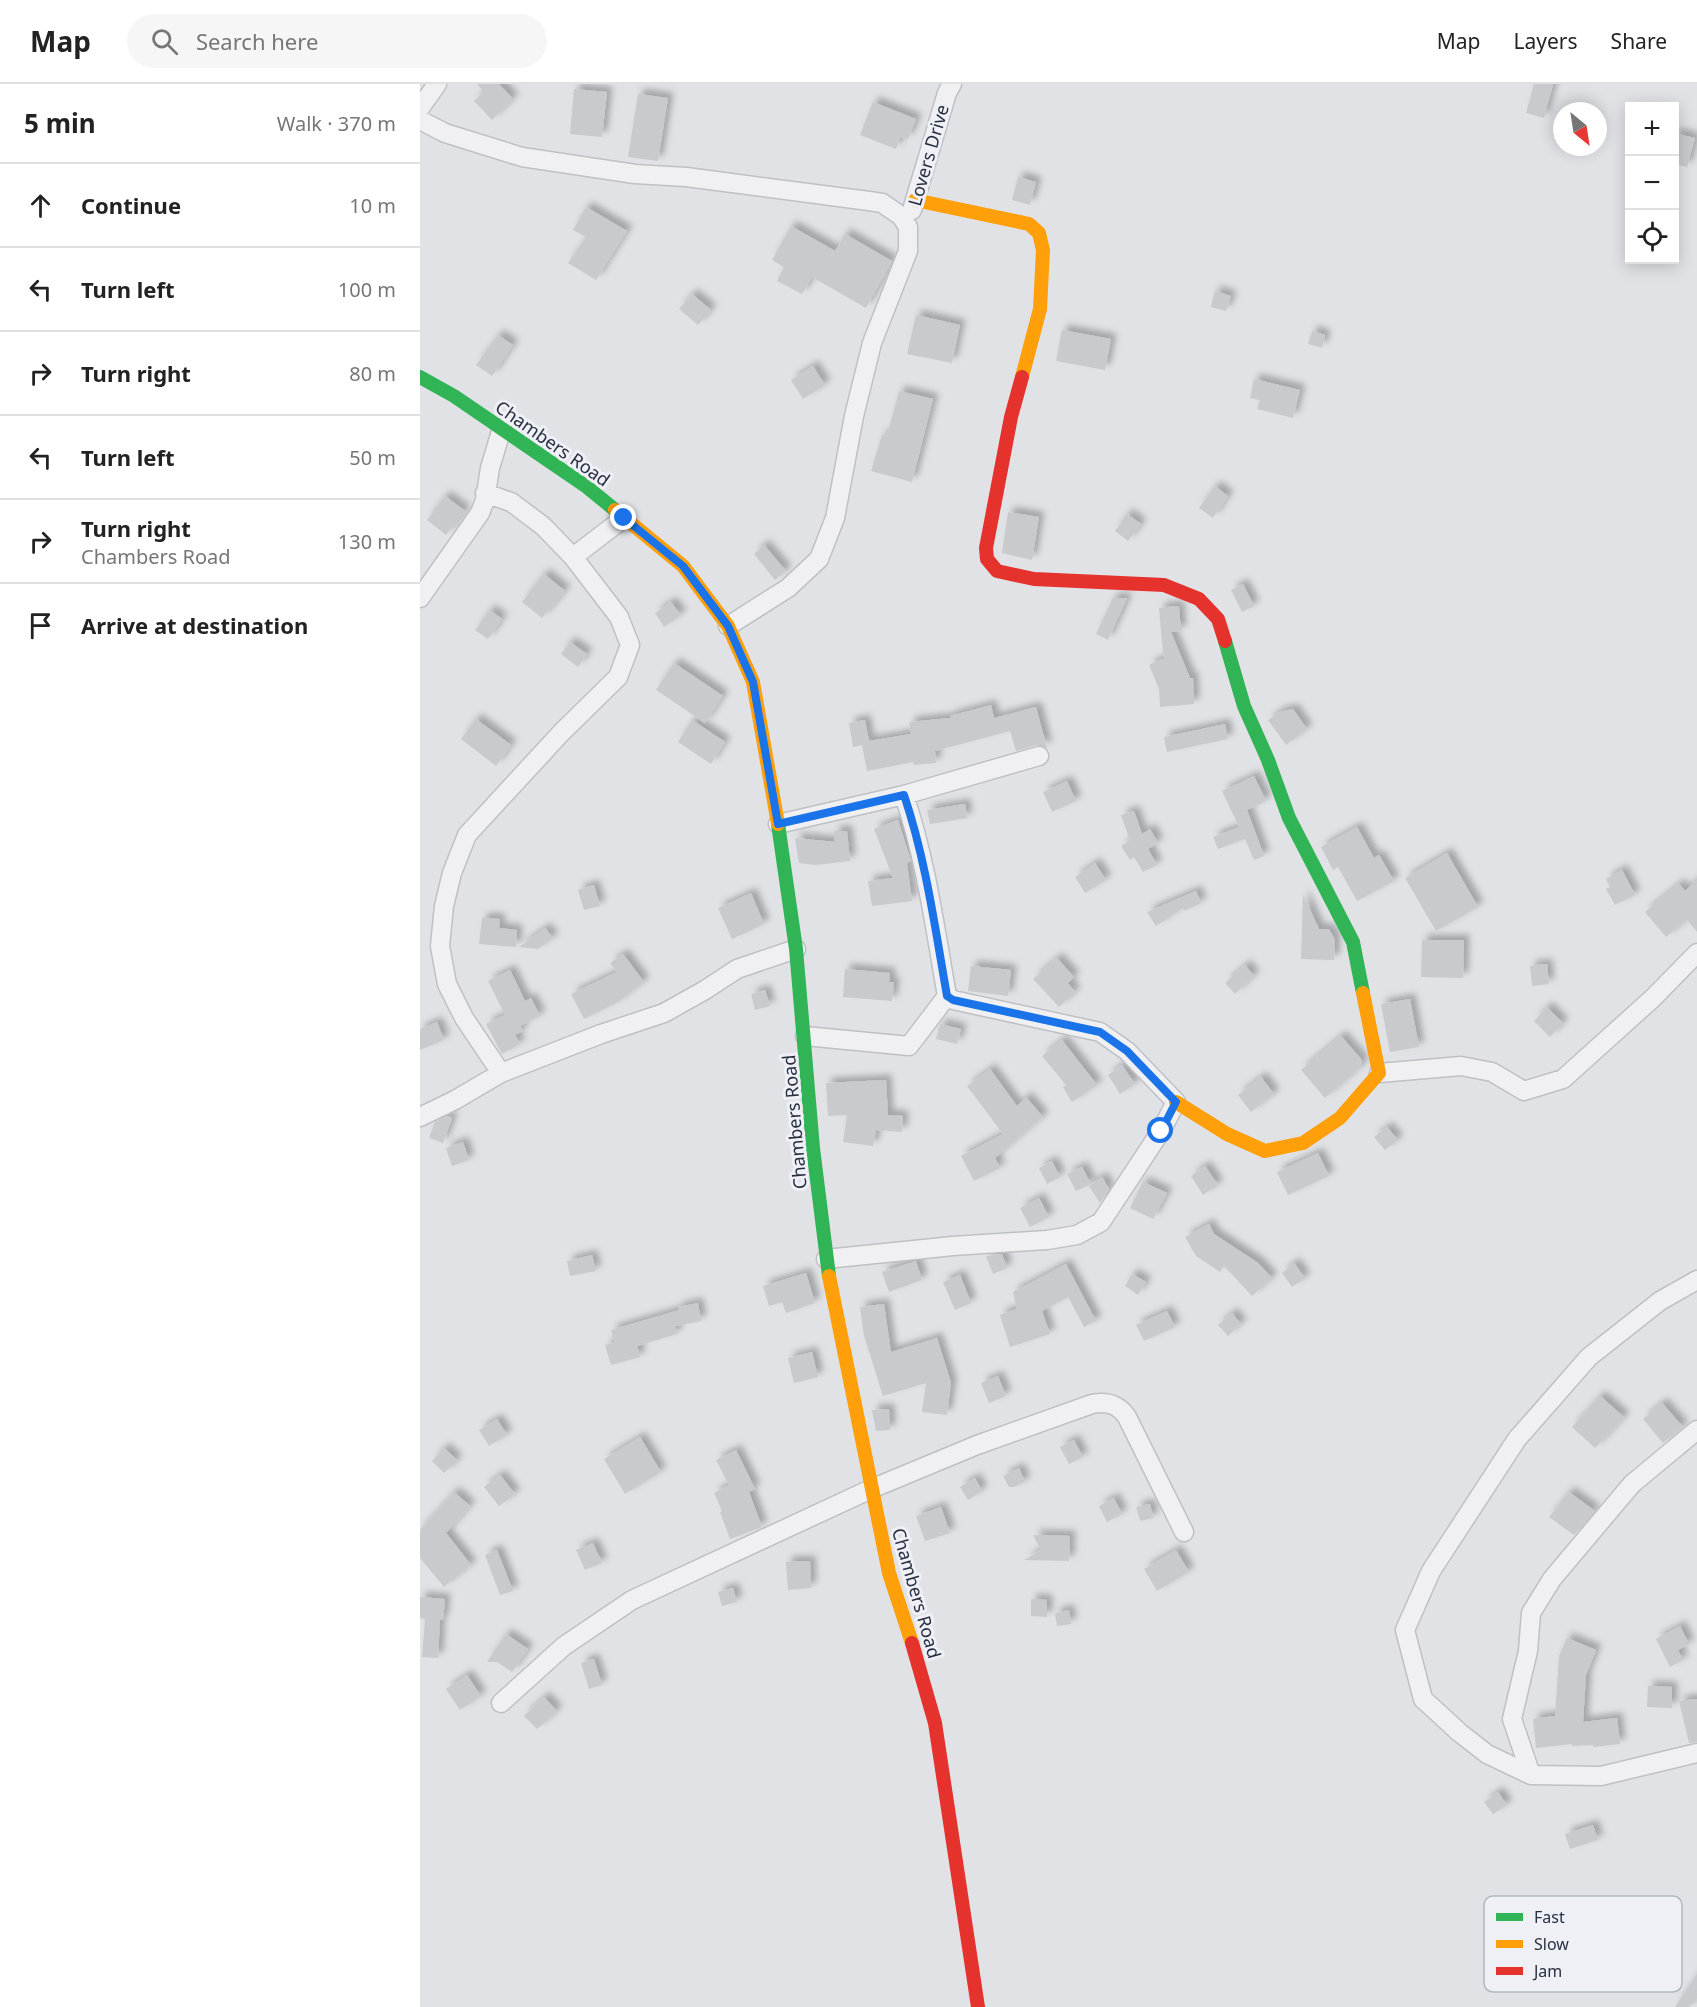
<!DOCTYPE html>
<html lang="en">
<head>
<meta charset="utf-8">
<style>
  :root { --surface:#fff; --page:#f6f6f6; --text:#222; --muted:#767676; --line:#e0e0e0 }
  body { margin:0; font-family:"Noto Sans",sans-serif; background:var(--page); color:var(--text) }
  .controls { position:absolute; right:18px; top:18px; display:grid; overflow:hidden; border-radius:0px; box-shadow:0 3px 15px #0003 }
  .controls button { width:54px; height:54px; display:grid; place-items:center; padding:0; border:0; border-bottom:2px solid var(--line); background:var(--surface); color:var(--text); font:30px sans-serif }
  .compass { position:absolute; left:1133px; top:18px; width:54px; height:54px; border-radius:50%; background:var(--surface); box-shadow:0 3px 15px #0003; rotate:150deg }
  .stop { position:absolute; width:18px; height:18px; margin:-14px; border:4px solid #1a73e8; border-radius:50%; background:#fff }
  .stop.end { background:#1a73e8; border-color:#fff; box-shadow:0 2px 6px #0008 }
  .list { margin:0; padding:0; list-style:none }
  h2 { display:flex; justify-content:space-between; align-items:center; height:78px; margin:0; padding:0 24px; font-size:26px }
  h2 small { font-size:20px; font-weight:400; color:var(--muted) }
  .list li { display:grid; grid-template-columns:39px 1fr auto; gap:18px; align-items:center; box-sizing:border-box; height:84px; padding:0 24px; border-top:2px solid var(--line) }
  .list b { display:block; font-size:22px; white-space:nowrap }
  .list p { margin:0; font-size:20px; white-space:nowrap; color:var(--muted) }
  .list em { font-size:20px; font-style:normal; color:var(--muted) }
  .icon { flex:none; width:33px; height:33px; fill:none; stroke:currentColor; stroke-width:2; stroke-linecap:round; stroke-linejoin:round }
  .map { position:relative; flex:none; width:1277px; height:1923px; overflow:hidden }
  header { display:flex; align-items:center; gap:36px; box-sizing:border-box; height:84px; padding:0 30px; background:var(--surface); border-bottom:2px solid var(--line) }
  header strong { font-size:28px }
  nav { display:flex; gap:33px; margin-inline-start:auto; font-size:21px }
  .search { width:420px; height:54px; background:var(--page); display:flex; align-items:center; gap:15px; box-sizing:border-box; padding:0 21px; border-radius:33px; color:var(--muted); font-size:22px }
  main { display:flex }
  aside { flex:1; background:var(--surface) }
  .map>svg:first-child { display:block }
</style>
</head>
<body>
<header>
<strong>Map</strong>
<div class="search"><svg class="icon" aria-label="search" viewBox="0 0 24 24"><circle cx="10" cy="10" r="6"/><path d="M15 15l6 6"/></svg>Search here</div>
<nav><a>Map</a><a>Layers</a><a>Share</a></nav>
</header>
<main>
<aside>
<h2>5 min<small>Walk · 370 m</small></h2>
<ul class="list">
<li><svg class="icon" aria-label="ahead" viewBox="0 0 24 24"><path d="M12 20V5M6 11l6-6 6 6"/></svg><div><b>Continue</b></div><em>10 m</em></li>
<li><svg class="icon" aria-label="left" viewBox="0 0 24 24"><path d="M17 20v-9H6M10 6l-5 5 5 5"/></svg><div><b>Turn left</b></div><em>100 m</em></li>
<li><svg class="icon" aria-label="right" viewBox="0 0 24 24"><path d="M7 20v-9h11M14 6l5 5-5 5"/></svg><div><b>Turn right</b></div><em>80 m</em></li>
<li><svg class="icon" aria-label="left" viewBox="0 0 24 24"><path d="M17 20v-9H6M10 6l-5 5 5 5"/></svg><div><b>Turn left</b></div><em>50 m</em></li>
<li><svg class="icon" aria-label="right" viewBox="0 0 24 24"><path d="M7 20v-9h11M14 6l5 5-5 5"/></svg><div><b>Turn right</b><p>Chambers Road</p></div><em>130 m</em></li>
<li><svg class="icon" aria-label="arrive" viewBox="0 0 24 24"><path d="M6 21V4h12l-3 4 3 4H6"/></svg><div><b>Arrive at destination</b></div></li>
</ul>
</aside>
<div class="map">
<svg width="1277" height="1923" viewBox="0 0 1277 1923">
  <defs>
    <filter id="shadow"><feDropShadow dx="5.5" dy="-5.5" stdDeviation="3" flood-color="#0004"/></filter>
  </defs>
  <rect width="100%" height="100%" fill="#e0e2e6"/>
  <path fill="#c8cace" filter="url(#shadow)" d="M57,0H79L93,15L72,36L54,17L64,8Z
    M1114,0H1133L1124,34L1106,29Z
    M154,5L187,8L182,53L150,50Z
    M218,10L248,14L238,77L208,73Z
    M453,18L496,35L488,55L480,53L476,65L440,51Z
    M1254,49L1275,54L1267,83L1254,80Z
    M598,93L616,98L610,121L592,116Z
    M166,123L207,147L176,196L148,179L166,153L153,146Z
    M371,142L415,167L425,150L472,177L446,224L392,193L382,210L357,197L364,183L352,176Z
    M795,207L811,212L806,227L791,223Z
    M272,210L291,226L278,241L259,225Z
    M496,231L540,241L532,279L487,270Z
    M642,246L691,255L685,286L636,277Z
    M892,247L905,251L902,264L888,260Z
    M78,251L93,261L72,292L56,281Z
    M393,282L405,301L383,315L371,296Z
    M834,295L880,306L873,334L837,325L840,316L830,314Z
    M479,307L513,315L492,398L451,387L462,351L467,352Z
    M795,402L808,412L793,434L779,424Z
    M25,412L45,427L26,451L7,436Z
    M588,428L619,433L612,476L582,469Z
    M707,430L721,440L708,457L695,447Z
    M344,461L366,487L355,496L334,470Z
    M124,490L145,507L122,534L102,518Z
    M823,500L834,522L822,528L811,506Z
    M693,514H707L688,556L676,550Z
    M251,518L261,531L244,543L235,529Z
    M757,522L759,523L761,547L751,548L770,594H773L774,620L740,623L739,605L729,581L745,574L743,569L739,524Z
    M70,526L82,535L68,555L55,546Z
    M150,558L167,570L158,583L141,570Z
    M254,579L303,612L285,639L236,606Z
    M571,621L574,634L616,623L627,664L616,661L596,667L590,647L515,667L516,679L494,681L493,678L447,687L442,661L433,663L429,639L445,636L449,657L491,650L489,638L531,634L530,632Z
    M873,625L887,645L866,661L848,636L860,628Z
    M56,635L91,661L76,682L41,655Z
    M272,636L305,658L291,680L258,658Z
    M805,640L808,655L747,668L744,653Z
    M834,692L846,717L827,726L844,772L834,776L825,755L798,765L793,753L819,743L802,707Z
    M647,697L656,717L632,728L623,708Z
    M545,720L547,734L510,740L507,726Z
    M714,727L722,750L730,745L738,759L728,765L737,781L723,788L714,773L710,776L701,762L710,757L701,731Z
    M478,736L491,777L487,779L492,817L452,822L448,797L473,794L454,745Z
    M937,743L954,774L959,771L974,797L937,817L918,783L913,786L901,763Z
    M414,747H427L430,777L395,781L379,779L375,754L415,758Z
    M1027,769L1058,823L1016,847L985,794Z
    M675,779L686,796L665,809L655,793Z
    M1202,786L1215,811L1195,821L1186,805L1190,803L1186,795Z
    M1277,796V848L1267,836L1246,853L1225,828L1259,800L1265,807Z
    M174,801L180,822L164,826L158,806Z
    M776,807L781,819L764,827L763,824L736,842L727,828Z
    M331,809L344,840L312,855L298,824Z
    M883,811L899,845H909L915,856L914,876L881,875Z
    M62,834L80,835L79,844L97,846L96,863L59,860Z
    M125,844L133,854L118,865L99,863Z
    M1002,856H1044L1043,894L1001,893Z
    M203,870L224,898L198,918L164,935L151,910L197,888L190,879Z
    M637,874L654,893L648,899L655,908L639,923L613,895Z
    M1127,880L1129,900L1112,902L1110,882Z
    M825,881L834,892L815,910L805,899Z
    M551,882L591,886L588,912L548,907Z
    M425,885L470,889L469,898H474L472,917L423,913Z
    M90,886L105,917L111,914L120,932L100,942L103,947L95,951L100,960L82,970L66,940L85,931L68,897Z
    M345,906L350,922L335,926L331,910Z
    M990,915L999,963L970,968L961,920Z
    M1127,923L1143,939L1130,953L1114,937Z
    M17,938L24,956L0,966V945Z
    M520,940L541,945L537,960L516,955Z
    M921,952L941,975L942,982L905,1014L881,986Z
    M642,956L677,1001L652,1018L643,1003L646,1001L622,972Z
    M702,981L715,1000L700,1010L688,991Z
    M570,985L597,1022L606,1013L623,1033L575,1074L580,1084L554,1097L541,1072L583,1050L547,1002Z
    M841,993L854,1010L831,1028L818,1011Z
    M466,996L468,1031L483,1032L482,1048L456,1046L453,1062L423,1058L427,1031L408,1032L406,999Z
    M28,1032L32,1034L23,1059L9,1054L15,1038Z
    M967,1043L978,1056L965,1066L954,1053Z
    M43,1058L49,1076L32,1082L26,1064Z
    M898,1069L909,1092L868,1111L857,1088Z
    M632,1077L640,1093L627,1100L619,1084Z
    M785,1082L798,1101L783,1111L771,1092Z
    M662,1083L671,1100L656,1107L647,1090Z
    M682,1093L689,1105L680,1119L669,1102Z
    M723,1098L747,1109L733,1135L710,1124Z
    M619,1114L629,1133L610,1143L600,1124Z
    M789,1140L794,1150L838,1179L852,1194L832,1212L804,1182L800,1188L776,1172L765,1153Z
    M582,1170L587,1184L573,1190L566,1172Z
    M172,1171L176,1187L150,1192L147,1177Z
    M496,1177L502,1196L469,1208L462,1188Z
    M874,1179L885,1194L872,1203L862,1189Z
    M646,1180L676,1237L664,1243L648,1213L622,1227L630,1250L590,1263L580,1231L597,1225L593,1208Z
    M386,1189L395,1219L366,1229L362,1218L349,1222L343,1202Z
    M712,1190L726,1198L718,1211L705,1202Z
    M540,1191L551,1219L535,1226L523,1198Z
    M278,1219L281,1237L255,1242L257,1250L217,1262L220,1273L191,1281L185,1261L195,1259L191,1246L259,1226L258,1223Z
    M464,1220L471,1268L517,1254L531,1299L527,1331L502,1328L506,1299L463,1312L444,1252L440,1223Z
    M747,1227L755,1243L724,1257L716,1241Z
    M812,1229L821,1240L808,1252L798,1241Z
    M392,1268L398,1293L374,1299L368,1274Z
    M578,1292L586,1312L569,1319L561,1299Z
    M1180,1312L1204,1333L1175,1364L1152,1343Z
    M1242,1319L1263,1343L1243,1359L1223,1335Z
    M469,1325L470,1346L456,1347L452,1326Z
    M77,1335L87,1351L69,1362L59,1346Z
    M220,1353L241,1388L205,1410L184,1375Z
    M654,1356L663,1373L649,1380L640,1363Z
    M24,1364L37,1376L24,1389L12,1377Z
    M316,1366L335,1405L329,1408L342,1443L310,1455L300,1428L302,1427L294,1409L309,1401L296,1376Z
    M599,1384L605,1398L594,1403H589L583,1392Z
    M80,1391L95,1410L79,1422L64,1403Z
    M555,1394L562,1407L548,1416L540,1403Z
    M34,1408L50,1422L26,1449L51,1481L24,1503L0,1474V1446Z
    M1149,1408L1175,1427L1154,1451L1129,1433Z
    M694,1414L702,1430L687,1438L679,1422Z
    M730,1420L733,1434L720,1437L716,1423Z
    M521,1423L530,1449L505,1457L496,1432Z
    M613,1451L650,1452L649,1477L604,1476L621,1466Z
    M173,1459L182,1479L165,1486L156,1466Z
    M77,1466L93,1507L80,1511L65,1471Z
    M756,1466L769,1488L737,1507L724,1485Z
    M390,1477L391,1504L368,1506L366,1478Z
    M313,1504L317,1518L302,1522L298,1508Z
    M0,1513L25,1515L23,1536H20L18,1574L2,1573L5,1535L0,1534Z
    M611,1515L627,1516V1533L611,1532Z
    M649,1526L651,1540L637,1542L635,1529Z
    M1260,1542L1269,1560L1258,1566L1263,1576L1250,1583L1236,1555Z
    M86,1550L108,1565L92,1588L77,1578H67Z
    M1147,1554L1176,1566L1166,1591L1163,1638L1197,1634L1200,1660L1173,1663V1661L1152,1662V1660L1116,1664L1113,1635L1135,1632L1139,1572Z
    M174,1575L182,1601L169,1605L161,1579Z
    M47,1591L61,1612L40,1626L26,1605Z
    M1228,1602L1252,1603V1624L1227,1623Z
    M124,1613L137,1627L117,1645L104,1632Z
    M1277,1615V1658L1269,1659L1259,1617Z
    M1078,1708L1087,1721L1073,1730L1064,1718Z
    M1173,1741L1178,1756L1150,1765L1145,1750Z
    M1277,1890V1915L1269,1923H1255Z"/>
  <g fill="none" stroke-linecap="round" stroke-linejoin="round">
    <defs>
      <path id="street" d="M0,24L17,0
        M0,36L25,49L102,73L215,90L266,93L449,117L462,119L481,132L488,143V167L452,259L434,332L415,434L399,475L368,504L308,542
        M492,126L527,9L532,0
        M65,409L91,418L123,442L153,473L199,533L210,561L198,593L141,649L47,751L32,789L24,822L20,862L27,900L44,934L81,989
        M153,473L204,434
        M0,514L60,429L65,416L70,384L82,344
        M358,740L484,711L619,672
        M385,952L489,962L527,912
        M959,989L1041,982L1072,988L1104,1007L1143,995L1233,914L1277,869
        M0,1033L35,1016L81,989L181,950L244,929L285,906L317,885L376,865
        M406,1175L533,1162L627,1156L657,1151L681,1138L741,1047L756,1018L707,967L680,948L533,916L527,912C515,844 506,776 484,711
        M1277,1196L1240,1217L1169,1273L1097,1355L1011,1487L985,1546L1003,1615L1040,1649L1067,1670L1111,1691L1181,1692L1277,1669
        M81,1619L144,1562L212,1516L451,1405L557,1361L672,1320C687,1317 698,1320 707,1333L764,1448
        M1111,1691L1092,1635L1108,1567L1111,1529L1132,1495L1212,1400L1277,1346"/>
    </defs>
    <use href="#street" stroke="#bec0c4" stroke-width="21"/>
    <use href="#street" stroke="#f0f0f2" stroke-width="18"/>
    <path stroke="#30b455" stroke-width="14" d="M0,293L34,312L167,403L195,426
      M805,557L824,622L848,676L869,734L933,858L943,909
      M358,740L376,865L393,1064L409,1192"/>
    <path stroke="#ff9f0a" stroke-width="14" d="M495,116L609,140L619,149L623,166L620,225L602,293
      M195,426L263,482L308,542L333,598L358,740
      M756,1018L807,1050L845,1067L883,1059L920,1034L959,989L943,909
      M409,1192L469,1489L492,1559"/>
    <path stroke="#e5322d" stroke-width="14" d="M602,293L591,333L566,464L567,475L577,487L614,495L744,501L779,515L798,535L805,557
      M492,1559L515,1639L558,1923"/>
  </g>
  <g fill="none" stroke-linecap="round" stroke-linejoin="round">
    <path stroke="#1a73e8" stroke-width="8" d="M204,434L263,482L308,542L333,598L358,740L484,711C506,776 515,844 527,912L533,916L680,948L707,967L756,1018L741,1047"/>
  </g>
  <g text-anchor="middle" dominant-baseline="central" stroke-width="6" stroke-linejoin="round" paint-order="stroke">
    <g font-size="18" fill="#272e3f" stroke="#eef0f6">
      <text transform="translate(508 71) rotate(-74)">Lovers Drive</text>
      <text transform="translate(133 359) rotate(35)">Chambers Road</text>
      <text transform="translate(374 1038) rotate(-95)">Chambers Road</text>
      <text transform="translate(497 1509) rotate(74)">Chambers Road</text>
    </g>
  </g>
  <rect x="1064" y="1812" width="198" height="96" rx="9" fill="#eef0f6" stroke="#b2b6bf" stroke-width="1.5"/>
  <rect x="1076" y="1829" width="27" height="8" fill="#30b455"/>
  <rect x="1076" y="1856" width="27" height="8" fill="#ff9f0a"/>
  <rect x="1076" y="1883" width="27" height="8" fill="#e5322d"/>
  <g font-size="16" fill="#272e3f">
    <text x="1114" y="1839">Fast</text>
    <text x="1114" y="1866">Slow</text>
    <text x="1114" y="1893">Jam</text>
  </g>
</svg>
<div class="controls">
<button>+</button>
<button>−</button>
<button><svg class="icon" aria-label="locate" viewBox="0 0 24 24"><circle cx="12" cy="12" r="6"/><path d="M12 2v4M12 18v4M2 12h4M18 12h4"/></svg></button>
</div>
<svg class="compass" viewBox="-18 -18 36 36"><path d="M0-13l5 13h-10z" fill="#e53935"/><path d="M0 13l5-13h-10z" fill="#767676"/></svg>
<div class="stop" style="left:741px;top:1047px"></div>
<div class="stop end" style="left:204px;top:434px"></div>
</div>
</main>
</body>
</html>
